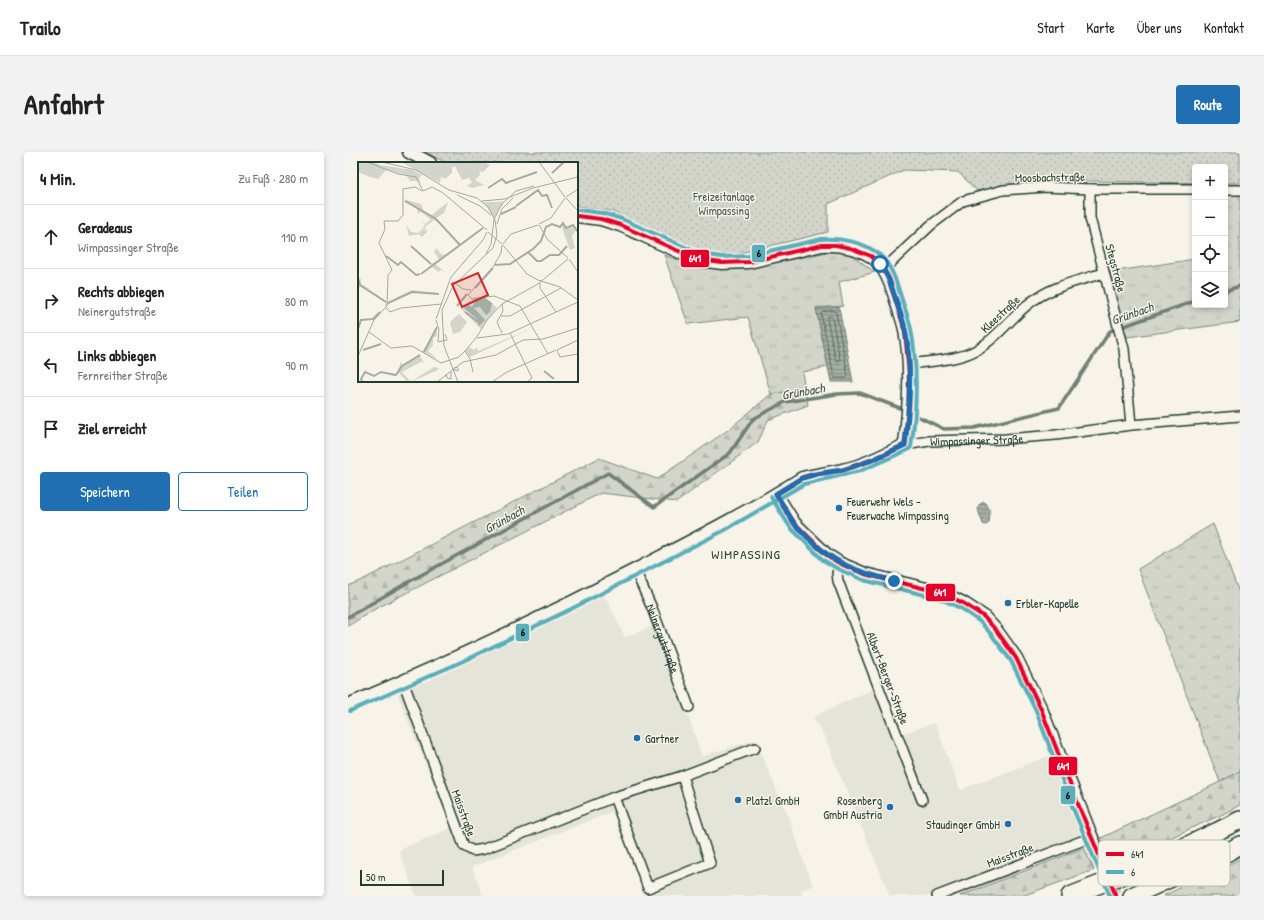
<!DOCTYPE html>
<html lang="de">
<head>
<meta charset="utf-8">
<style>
  :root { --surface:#fff; --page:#f2f2f2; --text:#222; --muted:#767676; --line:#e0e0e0; --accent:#1f6fb2 }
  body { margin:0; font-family:"Patrick Hand",sans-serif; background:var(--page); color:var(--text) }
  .controls { position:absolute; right:12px; top:12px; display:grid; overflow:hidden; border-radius:4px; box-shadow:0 2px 6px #0003 }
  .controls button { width:36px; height:36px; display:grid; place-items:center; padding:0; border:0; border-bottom:1px solid var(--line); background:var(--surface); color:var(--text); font:20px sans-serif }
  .scale { position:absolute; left:12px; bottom:10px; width:84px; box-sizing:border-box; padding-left:4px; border:2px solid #1f3d34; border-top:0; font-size:11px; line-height:14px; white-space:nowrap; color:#1f3d34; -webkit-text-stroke:3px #f7f3e8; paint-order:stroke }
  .stop { position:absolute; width:12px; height:12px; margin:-9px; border:3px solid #1f6fb2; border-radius:50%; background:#fff }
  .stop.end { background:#1f6fb2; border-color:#fff; box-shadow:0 1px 4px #0008 }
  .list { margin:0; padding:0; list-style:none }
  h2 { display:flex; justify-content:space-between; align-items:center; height:52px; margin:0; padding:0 16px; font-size:17px }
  h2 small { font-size:13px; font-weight:400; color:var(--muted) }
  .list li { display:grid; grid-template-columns:26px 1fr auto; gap:12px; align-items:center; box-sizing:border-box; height:64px; padding:0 16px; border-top:1px solid var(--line) }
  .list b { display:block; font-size:15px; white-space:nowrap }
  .list p { margin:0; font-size:13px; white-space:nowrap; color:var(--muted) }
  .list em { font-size:13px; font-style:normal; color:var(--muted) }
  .actions { display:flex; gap:8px; padding:12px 16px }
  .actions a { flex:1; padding:9px 0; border:1px solid var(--accent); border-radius:4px; text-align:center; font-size:14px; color:var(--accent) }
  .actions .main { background:var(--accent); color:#fff }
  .icon { flex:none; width:22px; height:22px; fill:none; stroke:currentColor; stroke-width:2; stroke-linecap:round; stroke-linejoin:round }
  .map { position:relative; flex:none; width:892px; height:744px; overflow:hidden; border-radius:4px }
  header { display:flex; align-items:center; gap:24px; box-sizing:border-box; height:56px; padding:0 20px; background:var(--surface); border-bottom:1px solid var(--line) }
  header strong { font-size:19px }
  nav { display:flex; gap:22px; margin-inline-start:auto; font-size:14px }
  .intro { display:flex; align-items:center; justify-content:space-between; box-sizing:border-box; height:96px; padding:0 24px }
  h1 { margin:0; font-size:28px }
  .button { padding:10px 18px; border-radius:4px; background:var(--accent); color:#fff; font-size:14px; font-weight:700 }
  main { display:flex; gap:24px; padding:0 24px }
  aside { flex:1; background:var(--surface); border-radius:4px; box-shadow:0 2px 6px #0003 }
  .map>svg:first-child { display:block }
</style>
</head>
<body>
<header>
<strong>Trailo</strong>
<nav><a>Start</a><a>Karte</a><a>Über uns</a><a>Kontakt</a></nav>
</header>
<div class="intro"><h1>Anfahrt</h1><a class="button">Route</a></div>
<main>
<aside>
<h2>4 Min.<small>Zu Fuß · 280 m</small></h2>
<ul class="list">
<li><svg class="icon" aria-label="ahead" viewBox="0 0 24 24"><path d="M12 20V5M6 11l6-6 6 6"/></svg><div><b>Geradeaus</b><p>Wimpassinger Straße</p></div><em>110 m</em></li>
<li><svg class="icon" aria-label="right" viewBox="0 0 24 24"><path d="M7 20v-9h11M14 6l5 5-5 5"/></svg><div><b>Rechts abbiegen</b><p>Neinergutstraße</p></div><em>80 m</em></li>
<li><svg class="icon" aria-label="left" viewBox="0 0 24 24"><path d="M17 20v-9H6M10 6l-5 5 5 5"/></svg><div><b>Links abbiegen</b><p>Fernreither Straße</p></div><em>90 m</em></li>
<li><svg class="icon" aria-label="arrive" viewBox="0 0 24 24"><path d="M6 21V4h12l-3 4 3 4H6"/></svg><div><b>Ziel erreicht</b></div></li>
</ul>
<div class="actions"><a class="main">Speichern</a><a>Teilen</a></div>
</aside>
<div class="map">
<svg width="892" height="744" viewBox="0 0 892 744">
  <defs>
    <pattern id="grass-tufts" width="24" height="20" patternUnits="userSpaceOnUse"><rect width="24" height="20" fill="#d3d5ca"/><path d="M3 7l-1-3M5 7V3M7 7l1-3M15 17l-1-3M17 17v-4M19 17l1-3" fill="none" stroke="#b5b8ae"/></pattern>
    <pattern id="forest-firs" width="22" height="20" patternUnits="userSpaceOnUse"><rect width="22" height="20" fill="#d3d5ca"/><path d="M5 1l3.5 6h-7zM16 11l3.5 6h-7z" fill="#b5b8ae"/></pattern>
    <pattern id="park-dots" width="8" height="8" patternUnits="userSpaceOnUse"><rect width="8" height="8" fill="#d3d5ca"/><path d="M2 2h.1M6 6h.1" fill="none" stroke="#b5b8ae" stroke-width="1.8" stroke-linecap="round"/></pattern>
    <pattern id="water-rules" width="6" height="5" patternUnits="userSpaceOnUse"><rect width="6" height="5" fill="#a4ada3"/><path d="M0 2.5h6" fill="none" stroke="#858e86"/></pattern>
  </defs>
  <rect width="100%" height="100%" fill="#f7f3e8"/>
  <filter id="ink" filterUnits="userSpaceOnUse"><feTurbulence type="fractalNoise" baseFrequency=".025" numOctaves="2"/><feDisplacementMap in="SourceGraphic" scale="8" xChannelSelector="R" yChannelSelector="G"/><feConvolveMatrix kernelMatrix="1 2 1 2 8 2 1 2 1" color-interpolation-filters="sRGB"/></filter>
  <g filter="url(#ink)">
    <path fill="#e5e4d9" d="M257,444L277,485L308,473L354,604L407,588L438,659L465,734L453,738L454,744H296L266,659L124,715L135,744H68L51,698L103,676L49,541Z
      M531,534L549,583L587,571L612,638L704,603L714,597L764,712L749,718H746L736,696L612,744H542L477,586L465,565Z"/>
    <path fill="url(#grass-tufts)" stroke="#79897f" d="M892,40V170L779,185L756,121L847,107V153H877V41Z
      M495,97L527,120L491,130L495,154L468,156L480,215L454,220L457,237L423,242L400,165L340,172L316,103L353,116L395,117Z
      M865,372L892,443V619L872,630L790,417Z"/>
    <path fill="url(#forest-firs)" stroke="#79897f" d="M457,237L460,253L420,268L410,290L329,350L253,341L27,457L0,474V434L16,427L251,306L309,327L380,278L423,242Z
      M892,619V653L873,663L764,712L753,686L872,630Z
      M736,696L746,718L674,744H612Z
      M892,707V743L890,744H815Z"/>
    <path fill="url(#park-dots)" stroke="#79897f" d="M76,0H892V31H877V15H847V31L695,28L663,32L629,39L610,20L556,18L480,52V80L387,102L350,101L263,59L229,54V11H99Z"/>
    <path fill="url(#water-rules)" stroke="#6f8077" d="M491,155L505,230H483L468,156Z
      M636,350L638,351L642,359L641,371L638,373L635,372L631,361L630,356L632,352Z"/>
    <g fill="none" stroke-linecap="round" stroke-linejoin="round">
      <path stroke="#546a60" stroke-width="1" d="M487,159L488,161L500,224L498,226H488L486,225L473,162L475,160Z
        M481,164L484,166L492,208L491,210L488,209L479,167Z"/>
      <path stroke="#6f8077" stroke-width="3.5" d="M877,139L892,134
        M563,261L596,277L626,276L711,256L762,179L847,149
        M0,465L64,428L260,321L306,355L382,301L405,267L437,250L489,242L512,241L557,258"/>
      <path stroke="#cccfc4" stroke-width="12" stroke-dasharray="12 6" stroke-linecap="butt" d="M755,714L768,744"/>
      <defs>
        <g id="minor">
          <path d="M742,37V66L776,197L783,273"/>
          <path d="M877,38H892"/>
          <path d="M536,117L583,73L615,49L655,38L697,35L742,37H847"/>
          <path d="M562,212C583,209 612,208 630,197C649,186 661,168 678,154C700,135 729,129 756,121"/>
          <path id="s1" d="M557,293L581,289L658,287L708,283L783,273L892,264"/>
          <path d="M493,412L489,421L490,429L574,648"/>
          <path id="s2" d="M287,418L304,456L341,555"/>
          <path d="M55,529L116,694L125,699L136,697L266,645L334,624L407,596"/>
          <path d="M266,645L300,736L362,711L334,624"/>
          <path d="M589,744L744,685"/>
        </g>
        <path id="tertiary" d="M61,0L82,11
          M428,342L446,371L479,403L493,412L517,422L595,441L615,451L635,464L648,478L668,506L693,557L755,714
          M0,553C99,511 197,465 293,415C347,387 402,359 454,326C467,323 480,321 494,318C516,314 537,302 557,293C561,255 564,216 557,178C555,168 551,158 548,148C544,134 539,119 528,108C515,96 491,92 474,93L401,110L374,111L351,108L334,101L272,73L253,67L229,64"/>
        <path id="motorway" d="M769,726L868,680L892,668
          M722,744L755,731
          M784,744L878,701L892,693"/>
      </defs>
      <use href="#minor" stroke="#1f3d34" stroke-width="12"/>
      <use href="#tertiary" stroke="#1f3d34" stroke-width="15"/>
      <use href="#motorway" stroke="#1f3d34" stroke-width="20"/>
      <use href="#minor" stroke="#f7f3e8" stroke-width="9"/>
      <use href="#tertiary" stroke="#f7f3e8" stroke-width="12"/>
      <use href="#motorway" stroke="#f7f3e8" stroke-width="17"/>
      <defs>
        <path id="motorway-bridge" d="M755,731L769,726"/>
      </defs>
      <use href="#motorway-bridge" stroke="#1f3d34" stroke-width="20" stroke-linecap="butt"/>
      <use href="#motorway-bridge" stroke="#f7f3e8" stroke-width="17"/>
      <defs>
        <path id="bus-1" d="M229,64L253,67L272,73L351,108L374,111L401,110L474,93H488L502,96L523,104L532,112L541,127L557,178L561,221V250L557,293
          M428,342L446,371L479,403L493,412L517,422L595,441L615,451L635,464L648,478L668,506L693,557L730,652L768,744
          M428,342L454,326L468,322L495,318L524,308L557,293"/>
        <path id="bus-2" d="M423,345L442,375L475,408L490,417L515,428L593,447L612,456L631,469L643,482L663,509L688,559L724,654L762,744
          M2,559L113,510L223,457L377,378L456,332L512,319L560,298L563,295C569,259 570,212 563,177C561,167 557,157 554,148C549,132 545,116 533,104C518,90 493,86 473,87L400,104L374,105L353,102L274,67L254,61L230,58"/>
      </defs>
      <use href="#bus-1" stroke="#f7f3e8" stroke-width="7"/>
      <use href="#bus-2" stroke="#f7f3e8" stroke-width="7"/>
      <use href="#bus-1" stroke="#e4002b" stroke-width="4"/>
      <use href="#bus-2" stroke="#5aafbb" stroke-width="4"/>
    </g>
  </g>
  <g fill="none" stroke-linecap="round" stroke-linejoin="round" filter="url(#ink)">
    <path stroke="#1f6fb2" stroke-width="5" d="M532,112C540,122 544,136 548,148C551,158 555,167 557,177C565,215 561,255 557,293L524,308L495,318L468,322L454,326L428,342C434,352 440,362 446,371C450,376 455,380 459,385C486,412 510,420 546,429"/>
  </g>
  <g fill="#1f6fb2" stroke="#f7f3e8" stroke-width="1.5">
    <circle cx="491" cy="356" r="4"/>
    <circle cx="660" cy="451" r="4"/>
    <circle cx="289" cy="586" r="4"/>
    <circle cx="390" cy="648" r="4"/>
    <circle cx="542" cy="655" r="4"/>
    <circle cx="660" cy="672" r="4"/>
  </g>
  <g text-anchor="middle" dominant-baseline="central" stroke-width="3" stroke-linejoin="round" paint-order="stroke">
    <g font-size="12" fill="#1f3d34" stroke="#f7f3e8">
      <text transform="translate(702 25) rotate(-1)">Moosbachstraße</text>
      <text transform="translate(768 116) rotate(75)">Stegstraße</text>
      <text transform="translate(652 162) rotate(-43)">Kleestraße</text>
      <text stroke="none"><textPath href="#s1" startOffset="72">Wimpassinger Straße</textPath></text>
      <text stroke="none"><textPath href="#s2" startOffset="74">Neinergutstraße</textPath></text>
      <text transform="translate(540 526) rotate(69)">Albert-Berger-Straße</text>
      <text transform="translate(116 661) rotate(70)">Maisstraße</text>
      <text transform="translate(662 703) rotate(-21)">Maisstraße</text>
    </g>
    <g font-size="12" fill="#435b52" stroke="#f7f3e8">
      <text x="376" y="44">Freizeitanlage<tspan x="376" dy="14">Wimpassing</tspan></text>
    </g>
    <g font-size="12" fill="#1f3d34" stroke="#f7f3e8" text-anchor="start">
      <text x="499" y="349">Feuerwehr Wels -<tspan x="499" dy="14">Feuerwache Wimpassing</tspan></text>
      <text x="668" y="451">Erbler-Kapelle</text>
      <text x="297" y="586">Gartner</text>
      <text x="398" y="648">Platzl GmbH</text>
      <text x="534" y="648" text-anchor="end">Rosenberg<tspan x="534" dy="14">GmbH Austria</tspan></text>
      <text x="652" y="672" text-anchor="end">Staudinger GmbH</text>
    </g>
    <g font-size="13" font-style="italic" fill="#405950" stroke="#f7f3e8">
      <text transform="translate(784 161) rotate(-20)">Grünbach</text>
      <text transform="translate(455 239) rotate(-10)">Grünbach</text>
      <text transform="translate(156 367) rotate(-29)">Grünbach</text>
    </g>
    <g font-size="13" letter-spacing="1" fill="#1f3d34" stroke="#f7f3e8">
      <text x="398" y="402">WIMPASSING</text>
    </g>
  </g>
  <g transform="translate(10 10)">
    <rect width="220" height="220" fill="#f7f3e8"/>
    <path d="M146,39L136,56L126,40H138ZM90,40L86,51L77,57L74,53L76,51ZM48,63L53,70L60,71L66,67L69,70L64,75L61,72L51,74ZM78,86L84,93L89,92L76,101L87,110L83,108L80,110L72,103L81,97L76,90ZM175,166L112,195L107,189L111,185L116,188L119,185L120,189Z" fill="#d3d5ca"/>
    <path d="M0,0H16L22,3L55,8L64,13L61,16L63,23L61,19H52L48,13L28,8L20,17L12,15L0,10ZM43,0H126L132,3L125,10L121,9L122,13L117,18L126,23L114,26L109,24L114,20L111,16L104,18L97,4L94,6V11L87,17L83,15L82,21ZM45,37L63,42L66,49L74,53L86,65L76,58L67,65L70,71L66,66L60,71L67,63L62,58L67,62L73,58L63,50L60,52L59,46ZM0,116L3,117V123H5L16,130L28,140H34L39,135L54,128L80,131H53L39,136L27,145L28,140L24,139L16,130L3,123L2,125L0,127L2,118ZM79,167V174L75,176V183L70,189L80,198L64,190ZM61,192L66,201L63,200L44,210L51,218L50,220L40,210L39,213L36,214H30L38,213L43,200L45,203ZM76,205L81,206L78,209L52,220Z" fill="#d3d5ca"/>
    <path d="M126,134L139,146L123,167L102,146L117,135Z" fill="#d3d5ca"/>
    <path d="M205,61L208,66L215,64L218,68L214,74L217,86L212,88L204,66ZM101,152L109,160L102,170L95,172L92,160Z" fill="#d3d5ca"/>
    <path d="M127,136L134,141L132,150L128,153L122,145L116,146L127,158L121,164L118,156L105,145L110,143L114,145L118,138Z" fill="#a4ada3"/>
    <path fill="none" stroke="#a4ada3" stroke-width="2" d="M194,11L206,0M130,26L144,17L148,21L179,10M47,39L78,57L102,83M158,44L180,28L184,34L189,33L194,46M143,52L158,45M53,84L73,102M170,90L179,99H183L192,93H201L209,84M28,94L40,103L43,100L58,113L62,112M137,103L152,102L175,87L183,79L188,65L194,62L202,65L205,61L208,66L215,63L220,70M63,112L125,66M0,116L2,123L28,140M117,126L135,106M30,141L54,130L81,132M99,144L109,132M107,150L120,160M0,167L3,158L15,157L22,150M5,188L23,182M66,190L79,165M186,209L196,217M5,220L3,217L7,210L16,214L23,210L38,213L44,204L62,193"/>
    <path fill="none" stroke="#a1aaa0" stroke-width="1" d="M9,0L40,12L58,15L65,29L74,25L85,31L129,68M24,0L58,8L91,28L119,36L130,45L137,58L139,73L135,86L95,124L84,148L86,184L100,220M181,0L207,35M99,33L122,44L133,53M208,35L220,27M208,36L220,49M124,39L147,37L175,26L220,15M139,62L144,47L155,36M181,62L193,56L207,36M181,63L190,78L210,96M130,70L144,82M145,82L153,72L180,63M144,83L143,91L135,105L110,133L114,137L136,134L162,144L190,192M145,83L169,112L180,118L202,125L220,138M128,92L133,82L136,57L144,42L158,29L176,24M211,97L220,110M93,115L125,78L129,70M182,121V126L198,150M98,122L105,127L113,128M144,142L145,149L139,160L144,171M28,146L32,150L43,146L83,142M143,154H152L203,126M78,157L93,115M78,158L81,168L80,180L89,178L87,172M11,170L33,186L54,184L83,201L101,195L107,189M152,171L174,216L169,220M118,176L129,158L144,142L180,122L210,97M119,176L150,172L220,140M199,188L202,195L220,192M199,188L220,178M0,194L16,158L29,144L30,113L34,108L21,81L27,67L26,59H40L45,53V27L57,25L64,29M94,207L100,209V206L96,205M115,210L112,197L107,189L118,176M88,212L89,216L93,217V210M79,220L105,200L138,193L165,178L185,177L220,166M134,220L149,210L198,188"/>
    <path fill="#d62828" fill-opacity="0.15" stroke="#d62828" stroke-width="2" d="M120,111L130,133L104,145L94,122Z"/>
    <rect width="220" height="220" fill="none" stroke="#1f3d34" stroke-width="2"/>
  </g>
  <rect x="750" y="688" width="132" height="46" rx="6" fill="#f7f3e8" stroke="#b6bcb2" stroke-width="1"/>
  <rect x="758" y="700" width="18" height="4" fill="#e4002b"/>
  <rect x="758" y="718" width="18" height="4" fill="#5aafbb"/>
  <g font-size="11" fill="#1f3d34">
    <text x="783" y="706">641</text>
    <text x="783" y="724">6</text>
  </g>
  <g stroke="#f7f3e8" stroke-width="1.5">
    <rect x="403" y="92" width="15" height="19" rx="4" fill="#5aafbb"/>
    <rect x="332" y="97" width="30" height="19" rx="4" fill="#e4002b"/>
    <rect x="577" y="431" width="31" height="19" rx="4" fill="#e4002b"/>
    <rect x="167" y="471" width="15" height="19" rx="4" fill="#5aafbb"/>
    <rect x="700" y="604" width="30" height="20" rx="4" fill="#e4002b"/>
    <rect x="712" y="633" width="16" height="20" rx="4" fill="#5aafbb"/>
  </g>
  <g font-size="11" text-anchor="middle" font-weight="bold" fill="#fff">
    <text x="347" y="110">641</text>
    <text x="592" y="444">641</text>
    <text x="715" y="618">641</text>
  </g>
  <g font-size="11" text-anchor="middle" font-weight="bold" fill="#111">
    <text x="411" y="105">6</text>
    <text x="175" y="484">6</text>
    <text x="720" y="647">6</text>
  </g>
</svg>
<div class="controls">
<button>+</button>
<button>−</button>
<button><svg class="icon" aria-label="locate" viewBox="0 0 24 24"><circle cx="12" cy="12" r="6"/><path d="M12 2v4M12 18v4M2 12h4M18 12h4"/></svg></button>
<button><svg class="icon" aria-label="layers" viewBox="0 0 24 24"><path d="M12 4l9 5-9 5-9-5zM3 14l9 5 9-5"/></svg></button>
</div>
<div class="scale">50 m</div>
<div class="stop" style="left:532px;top:112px"></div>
<div class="stop end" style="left:546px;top:429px"></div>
</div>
</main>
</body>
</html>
